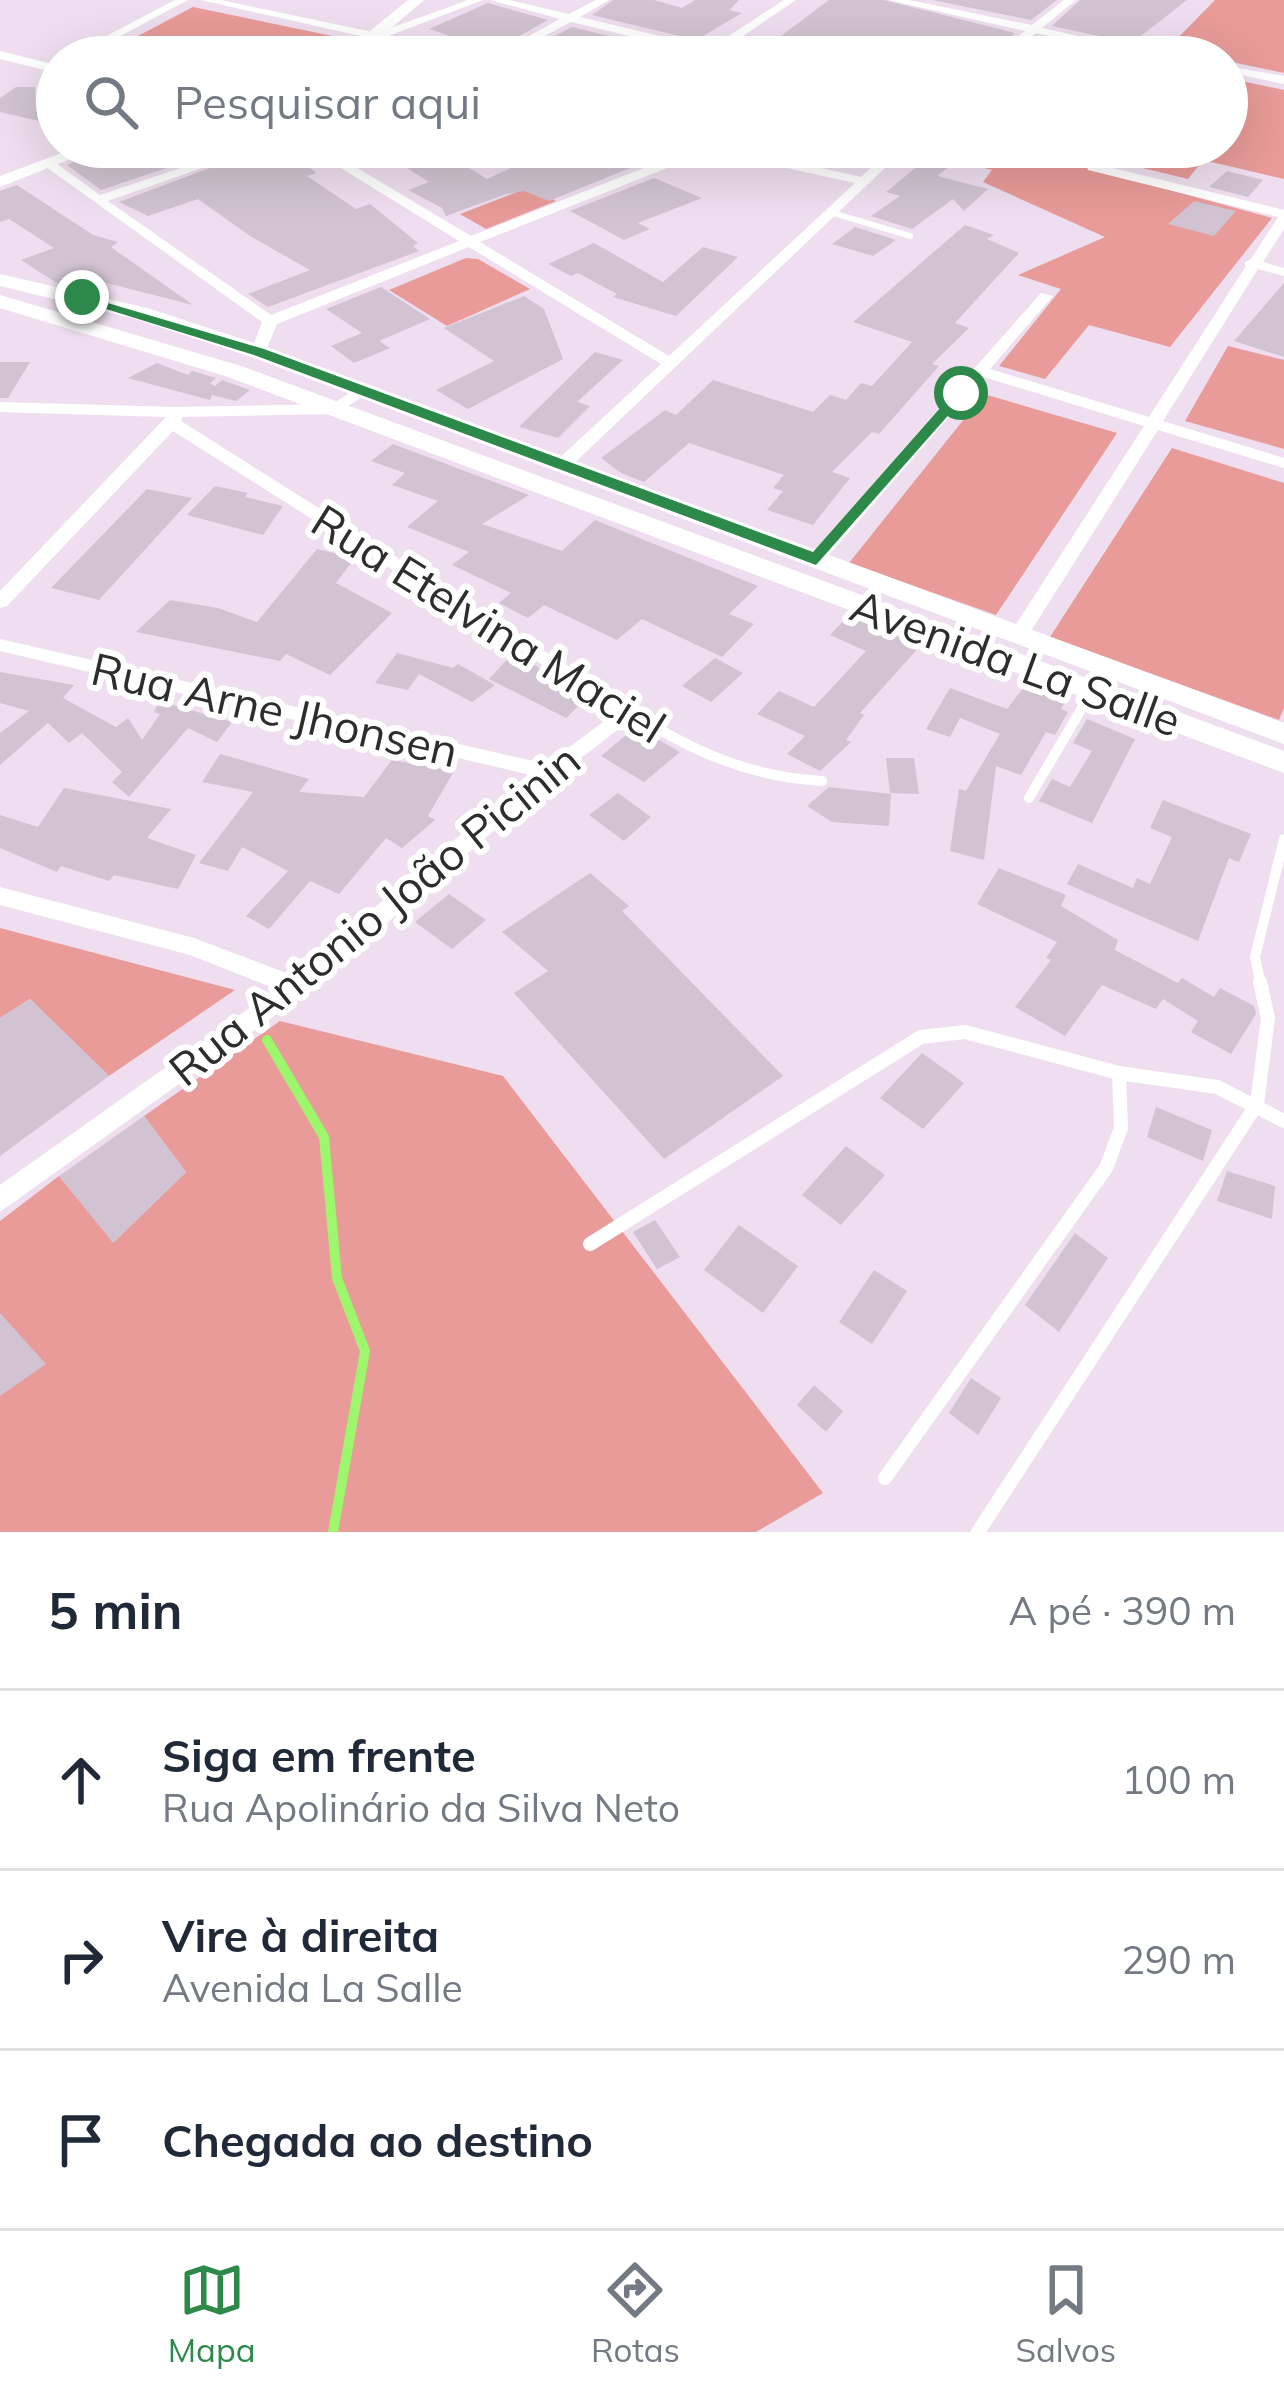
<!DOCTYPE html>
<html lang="pt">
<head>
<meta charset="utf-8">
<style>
  :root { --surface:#fff; --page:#f6f6f7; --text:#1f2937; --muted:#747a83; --line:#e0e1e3; --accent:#2c894a }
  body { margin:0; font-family:Mulish,sans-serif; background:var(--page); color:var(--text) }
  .stop { position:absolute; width:36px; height:36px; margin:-27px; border:9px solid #2c894a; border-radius:50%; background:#fff }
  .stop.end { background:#2c894a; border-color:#fff; box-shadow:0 3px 12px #0008 }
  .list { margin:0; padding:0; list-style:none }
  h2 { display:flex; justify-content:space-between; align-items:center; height:156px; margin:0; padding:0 48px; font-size:51px }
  h2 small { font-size:39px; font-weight:400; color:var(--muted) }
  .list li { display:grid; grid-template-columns:78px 1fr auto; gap:36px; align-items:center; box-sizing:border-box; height:180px; padding:0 48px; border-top:3px solid var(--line) }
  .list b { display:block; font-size:45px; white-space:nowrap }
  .list p { margin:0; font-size:39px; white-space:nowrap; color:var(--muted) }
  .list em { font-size:39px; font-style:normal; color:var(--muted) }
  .icon { flex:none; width:66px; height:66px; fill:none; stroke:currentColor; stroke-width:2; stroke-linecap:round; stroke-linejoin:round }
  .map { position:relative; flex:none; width:1284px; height:1532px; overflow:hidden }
  .search { position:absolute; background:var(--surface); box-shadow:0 12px 48px #0002; left:36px; right:36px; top:36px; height:132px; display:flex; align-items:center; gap:30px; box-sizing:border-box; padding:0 42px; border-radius:66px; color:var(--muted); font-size:45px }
  .sheet { height:696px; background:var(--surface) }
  nav { display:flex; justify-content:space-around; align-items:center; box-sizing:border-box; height:168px; border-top:3px solid var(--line); background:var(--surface); font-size:33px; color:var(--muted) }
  nav a { display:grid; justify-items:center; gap:6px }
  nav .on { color:var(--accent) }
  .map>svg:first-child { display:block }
</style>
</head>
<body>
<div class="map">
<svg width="1284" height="1532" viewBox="0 0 1284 1532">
  <rect width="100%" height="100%" fill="#eedeef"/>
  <path fill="#e89b98" d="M1215,0H1284V73L1227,61V57L1168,48Z
    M193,7L342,38L311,57H98Z
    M1227,78L1284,90V179L1203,160L1188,179L1126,164L1140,147H1227V129L1233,120L1227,118Z
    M969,147H1097L1083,166L1272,218L1170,347L1089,325L1045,379L999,366L1061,289L1018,275L1105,237L983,182L992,170L959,161L968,157L963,149Z
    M530,187L556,201L486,229L460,214Z
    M466,258L478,259L530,289L447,326L389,290Z
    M1228,346L1284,360V449L1185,421Z
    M984,394L1117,433L996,615L849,563Z
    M1172,448L1284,483V708L1279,720L1050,637Z
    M0,928L235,990L109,1076L30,999L0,1018Z
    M280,1021L503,1076L823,1493L756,1532H0V1221L59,1176L114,1242L186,1172L144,1116Z"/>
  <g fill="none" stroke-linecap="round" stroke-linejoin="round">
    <path stroke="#9df66c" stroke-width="10" d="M267,1040L324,1137L337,1278L365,1351L333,1532"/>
  </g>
  <path fill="#d1c3d1" d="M613,0H654L682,8L695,0H739L729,10L742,13L696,40L592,15Z
    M829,0H884L1015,33L995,49L948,41L942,51L911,47L909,57H753Z
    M932,0H1057L1031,20Z
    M1080,0H1187L1132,43L1052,26Z
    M488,3L548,20L505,44L488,40L477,45L429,29Z
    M572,27L675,52L666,57H559L528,50Z
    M1037,38L1099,51L1092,57L1016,55Z
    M16,87H35L36,105L57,95V125L0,112V98Z
    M105,147H229L101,190L67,165Z
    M266,147H289L316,166L310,168L317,173L307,176L356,209L370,204L418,243L413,246L419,251L268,307L248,294L310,270L250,236L198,199L148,216L119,202Z
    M422,147H435L487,179L556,147H621L652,154L640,164L549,201L524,191L506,194L446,216L442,208L408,190L429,182L390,157Z
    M941,147H975L937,176L988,189L964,211L953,199L912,229L871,216L900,196L886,192Z
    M1227,171L1263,180L1248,197L1209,187Z
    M654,178L702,198L638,223L650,229L624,240L570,211Z
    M17,185L93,235L118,242L111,247L193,305L87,278L68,285L55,282L21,260L54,248L9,219L0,222V191Z
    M1194,201L1236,211L1214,236L1168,224Z
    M965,225L994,235L987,239L1019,253L955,323L969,328L932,364L939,366L879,434L872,432L832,472L850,478L813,525L767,510L783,491L773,488L784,475L689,443L644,482L621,473L601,458L665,410L676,415L713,380L813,412L830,395L846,400L861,383L872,386L912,342L853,322Z
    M855,227L896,240L873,256L832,244Z
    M594,243L663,282L703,247L738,257L676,316L613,297L617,294L578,273L571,276L548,264Z
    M1284,283V357L1234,341Z
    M381,287L430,319L379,341L390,348L354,363L331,346L362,333L326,309Z
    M524,296L544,309L563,359L468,409L436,390L494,361L444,328Z
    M595,352L623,360L577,402L590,406L558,438L519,427Z
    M0,362H30L8,398H0Z
    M157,363L188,375L192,371L216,378L210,383L215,386L222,380L250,390L236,401L212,395L210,400L128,378Z
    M393,444L529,495L482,524L562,551L595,520L758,586L729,614L754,624L722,657L642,619L617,640L544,605L528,618L499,603L511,593L452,565L469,552L407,527L438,501L392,485L405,473L371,461Z
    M215,486L248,493L245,497L283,506L263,535L187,515Z
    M147,489L192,498L99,600L51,588Z
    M317,549L355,558L336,583L392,613L330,675L286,654L280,661L136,632L170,600L218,608L257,622Z
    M849,615L921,645L860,713L864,715L846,740L851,742L820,771L787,754L805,736L757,714L779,691L814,707L866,651L830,635Z
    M514,652L587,698L566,718L489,679Z
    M397,653L453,668L458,664L495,685L472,702L419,674L408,690L375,683Z
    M715,658L743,673L711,702L682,686Z
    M0,672L74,685L63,698L116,727L128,718L142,740L160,714L154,712L159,701L232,722L217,742L188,728L129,797L112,782L122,772L82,733L69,743L48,723L0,765V733L29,711L0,703Z
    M1028,682L1068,697L1061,709L1068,712L1055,735L1046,732L1021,775L996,766L984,860L950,851L959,789L966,791L1000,734L960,718L950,737L926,729L950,688L1007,709Z
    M1087,719L1135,739L1092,823L1039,801L1052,779L1070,787L1092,751L1073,743Z
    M636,727L680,752L644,782L601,756Z
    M220,754L309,779L299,792L364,797L392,760L454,771L428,816L435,820L402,848L386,838L339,894L310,881L269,929L246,916L288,871L242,847L228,871L199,863L253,792L202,782Z
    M886,758H914L919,794L890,793Z
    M829,787L891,794L889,826L832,822L807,806Z
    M64,788L171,809L147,838L196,855L178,889L114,875L109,881L61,866L57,872L0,848V815L38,827Z
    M618,793L651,817L624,841L589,815Z
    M1163,800L1251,834L1239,862L1229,858L1198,941L1067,884L1078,864L1133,888L1137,878L1150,884L1172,837L1150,828Z
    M999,868L1066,895L1061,906L1118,940L1115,950L1178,983L1182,978L1214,997L1220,988L1254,1006L1256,1014L1231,1054L1191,1032L1198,1021L1163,999L1156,1009L1102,985L1065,1036L1015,1007L1051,960L1046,958L1057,942L977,904Z
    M590,873L629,906L622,911L783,1076L664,1159L514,993L548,971L502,932Z
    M449,894L486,920L452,949L415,922Z
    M30,999L109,1076L0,1156V1018Z
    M922,1053L964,1083L923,1129L880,1098Z
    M1156,1107L1212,1130L1203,1161L1147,1137Z
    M144,1116L186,1172L113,1243L59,1176Z
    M846,1146L885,1175L841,1225L802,1195Z
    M1227,1171L1275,1186L1272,1219L1217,1201Z
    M655,1220L680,1257L657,1269L633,1232Z
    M739,1225L798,1266L763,1313L704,1270Z
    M1075,1233L1108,1258L1059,1332L1025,1305Z
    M874,1270L907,1291L872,1344L839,1322Z
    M0,1313L46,1364L0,1396Z
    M971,1378L1001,1398L978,1435L949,1413Z
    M814,1385L843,1411L826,1432L797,1405Z"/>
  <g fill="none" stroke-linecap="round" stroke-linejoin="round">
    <path stroke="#fff" stroke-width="6" d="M833,213L910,236"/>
    <path stroke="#fff" stroke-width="10" d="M631,712C691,751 750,777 822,781
      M1029,798L1106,667
      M1261,985L1255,957L1284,839"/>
    <path stroke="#fff" stroke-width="14" d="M590,1244L921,1037L965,1032L1119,1073L1217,1087L1284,1121
      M885,1478L1106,1168L1121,1128L1119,1073
      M978,1532L1257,1104L1268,1018L1260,982"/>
    <path fill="#fff" fill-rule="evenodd" d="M175,0H188L81,57H66Z
      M201,0H221L377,33L468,0H483L378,40Z
      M491,0H509L569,14L596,0H609L580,17L710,48L784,0H796L721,51L737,57H717L571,22L505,57H490L560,19Z
      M888,0H909L1032,25L1064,0H1076L1042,28L1174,57H1151L1036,33L1005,57H992L1025,31Z
      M1227,66L1284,76V84L1227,72Z
      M243,147H262L108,201L271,315L459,241L307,147H322L471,236L697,147H727L861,177L894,147H907L567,470H555V462L661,364L469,247L277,324L264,355H254L251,352L262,322L42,164L53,161L100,195ZM710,151L855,183L669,356L480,242Z
      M1103,147H1116L1101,165L1284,210V229L1263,262L1284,268V276L1258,269L1163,421L1284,458V468L1158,430L1026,639H1012L1009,635L1144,426L984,377L822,563H810L807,559L810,555L1041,293L1053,296L990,369L1149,417L1246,266L1244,263L1251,259L1278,217L1088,170L1087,167Z
      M359,387L365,389V395L336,414L182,417L181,421L641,712L556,777L305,994L0,1212V1185L276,989L190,955L0,905V887L194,938L294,976L531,775L0,651V639L546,764L617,712L173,431L7,606L0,608V591L166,417L0,412V402L175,407L332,404Z"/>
    <path fill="#fff" fill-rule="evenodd" d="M408,0H424L361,54L338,57Z
      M0,51L57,65V73L0,59Z
      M78,147H101L0,187V176Z"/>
    <path fill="#fff" fill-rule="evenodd" d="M0,274L147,308L267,347L1284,723V744L251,357L132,318L0,286Z
      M0,295L241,366L1284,751V773L225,376L0,308Z"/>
  </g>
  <path fill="#2c894a" d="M77,294L264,349L813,552L956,390L968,393L816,565L254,355L77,300Z"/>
  <g text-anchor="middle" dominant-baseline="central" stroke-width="12" stroke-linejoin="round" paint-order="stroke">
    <g font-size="45" fill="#2d2d2d" stroke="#fff">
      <text transform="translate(489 623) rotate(32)">Rua Etelvina Maciel</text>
      <text transform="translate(1016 662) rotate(20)">Avenida La Salle</text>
      <text transform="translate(275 709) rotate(13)">Rua Arne Jhonsen</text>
      <text transform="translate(374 914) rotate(-39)">Rua Antonio João Picinin</text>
    </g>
  </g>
</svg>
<div class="stop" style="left:961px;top:393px"></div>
<div class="stop end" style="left:82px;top:297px"></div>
<div class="search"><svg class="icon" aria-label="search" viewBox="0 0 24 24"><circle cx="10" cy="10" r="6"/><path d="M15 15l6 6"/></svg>Pesquisar aqui</div>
</div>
<section class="sheet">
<h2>5 min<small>A pé · 390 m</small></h2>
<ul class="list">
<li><svg class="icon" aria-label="ahead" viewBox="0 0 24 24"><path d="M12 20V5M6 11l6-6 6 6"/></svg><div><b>Siga em frente</b><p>Rua Apolinário da Silva Neto</p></div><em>100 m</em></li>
<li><svg class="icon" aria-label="right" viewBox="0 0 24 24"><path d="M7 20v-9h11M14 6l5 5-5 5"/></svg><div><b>Vire à direita</b><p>Avenida La Salle</p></div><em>290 m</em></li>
<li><svg class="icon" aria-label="arrive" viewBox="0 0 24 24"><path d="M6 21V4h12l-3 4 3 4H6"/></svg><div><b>Chegada ao destino</b></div></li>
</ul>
</section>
<nav>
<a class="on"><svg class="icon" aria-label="map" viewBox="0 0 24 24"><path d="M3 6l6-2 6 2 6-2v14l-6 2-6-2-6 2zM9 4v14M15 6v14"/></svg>Mapa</a>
<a><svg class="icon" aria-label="directions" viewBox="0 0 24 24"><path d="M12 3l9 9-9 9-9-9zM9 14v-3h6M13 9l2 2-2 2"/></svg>Rotas</a>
<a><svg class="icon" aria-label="saved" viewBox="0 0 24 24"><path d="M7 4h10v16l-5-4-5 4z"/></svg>Salvos</a>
</nav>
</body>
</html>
